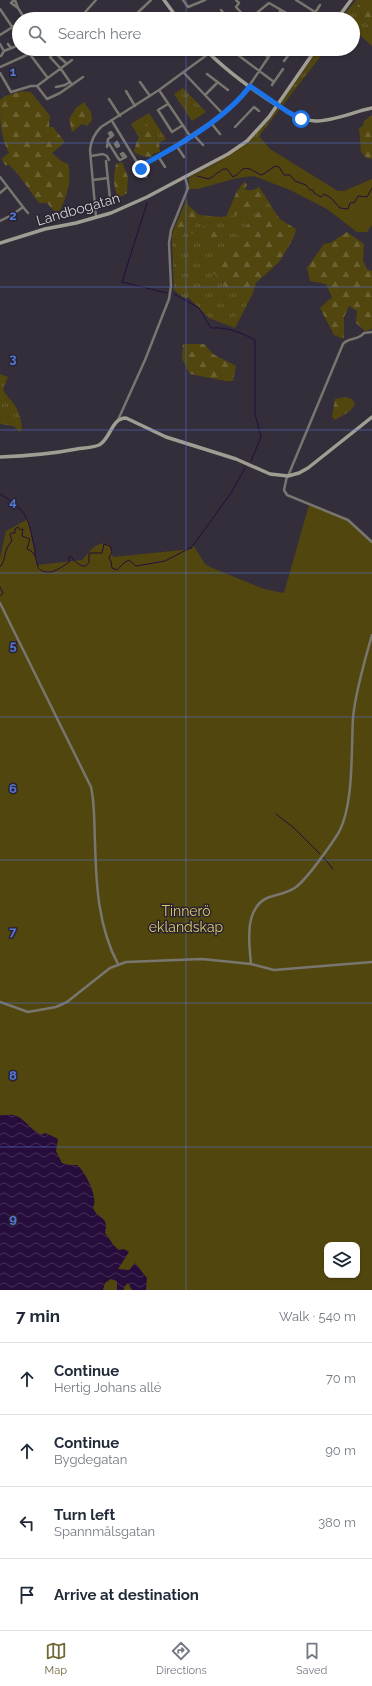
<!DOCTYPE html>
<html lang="en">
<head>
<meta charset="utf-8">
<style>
  :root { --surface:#fff; --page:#f6f6f7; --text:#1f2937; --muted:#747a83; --line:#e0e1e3; --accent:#706936 }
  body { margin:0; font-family:Raleway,sans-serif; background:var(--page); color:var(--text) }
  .controls { position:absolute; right:12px; bottom:12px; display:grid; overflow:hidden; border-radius:8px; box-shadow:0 1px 3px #0004 }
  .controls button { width:36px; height:36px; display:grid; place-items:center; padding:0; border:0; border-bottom:1px solid var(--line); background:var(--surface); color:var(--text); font:20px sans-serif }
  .stop { position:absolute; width:12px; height:12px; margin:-9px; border:3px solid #1a73e8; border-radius:50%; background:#fff }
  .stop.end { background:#1a73e8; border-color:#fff; box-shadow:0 1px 4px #0008 }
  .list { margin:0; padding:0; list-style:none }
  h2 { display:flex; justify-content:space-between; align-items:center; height:52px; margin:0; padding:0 16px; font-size:17px }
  h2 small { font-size:13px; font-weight:400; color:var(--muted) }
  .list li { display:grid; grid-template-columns:26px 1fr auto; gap:12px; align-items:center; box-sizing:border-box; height:72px; padding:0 16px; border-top:1px solid var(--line) }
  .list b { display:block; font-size:15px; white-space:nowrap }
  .list p { margin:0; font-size:13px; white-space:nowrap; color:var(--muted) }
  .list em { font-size:13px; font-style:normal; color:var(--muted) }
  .icon { flex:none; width:22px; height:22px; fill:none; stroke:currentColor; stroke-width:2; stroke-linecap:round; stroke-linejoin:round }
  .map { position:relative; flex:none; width:372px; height:1290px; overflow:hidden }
  .search { position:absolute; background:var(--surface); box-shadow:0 1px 3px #0004; left:12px; right:12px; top:12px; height:44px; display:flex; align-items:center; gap:10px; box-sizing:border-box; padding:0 14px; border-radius:22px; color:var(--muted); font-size:15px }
  .sheet { height:340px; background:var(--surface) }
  nav { display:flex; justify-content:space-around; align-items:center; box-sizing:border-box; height:56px; border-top:1px solid var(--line); background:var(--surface); font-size:11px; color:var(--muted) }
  nav a { display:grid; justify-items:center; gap:2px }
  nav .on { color:var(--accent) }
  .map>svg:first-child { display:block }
</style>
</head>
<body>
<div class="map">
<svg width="372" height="1290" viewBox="0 0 372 1290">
  <defs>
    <pattern id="grass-tufts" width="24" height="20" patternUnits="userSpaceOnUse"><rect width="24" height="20" fill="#52460f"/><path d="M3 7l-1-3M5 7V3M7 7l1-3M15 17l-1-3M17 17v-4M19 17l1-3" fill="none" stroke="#6a6031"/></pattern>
    <pattern id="forest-firs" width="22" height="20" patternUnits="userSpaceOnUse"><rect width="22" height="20" fill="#52460f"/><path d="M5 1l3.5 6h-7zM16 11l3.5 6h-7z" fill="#6a6031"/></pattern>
    <pattern id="water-waves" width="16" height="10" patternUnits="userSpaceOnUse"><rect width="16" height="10" fill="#260d3c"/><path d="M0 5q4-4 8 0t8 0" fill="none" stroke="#452f58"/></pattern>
  </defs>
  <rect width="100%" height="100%" fill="#332e3a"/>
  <path fill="url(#grass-tufts)" d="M356,0H361L357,7L368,25L372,29V46L353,29V19H346L343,16Z
    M319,49H326L259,136L217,164L190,178L189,189V177L216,163L240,147L267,123Z
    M183,88L206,112L192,121L174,94Z
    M149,113L166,139L159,143L155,134L141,132L139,137L131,124Z
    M267,199L273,209L258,212L214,272L220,278L222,284L239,288L252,295L235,328L209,318L189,298H184L174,290L172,240L180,239L186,228L190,230L193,229L199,215L221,217L255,210Z
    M0,374L8,377L3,389C6,397 12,400 16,407C19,413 22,423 22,429L20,432L13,426L0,424Z"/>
  <path fill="url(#forest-firs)" d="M361,0H372V29L368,25L357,7Z
    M22,91L31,92L50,116L49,127H53L65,142L52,153L61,161L68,164C72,180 67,195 60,211H54L47,203H39L17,173L8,164L6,166L1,159L9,153C0,135 0,120 0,100L5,96Z
    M84,102L91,112L92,120L87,126L82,124L72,132L69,119L76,108Z
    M372,115V159L366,158L361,152L359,128L363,126L364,121Z
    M150,122L157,128L155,135L159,143L160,152L154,153L151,157L142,156L134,152C136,140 142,131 150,122Z
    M122,162L128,177L127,193L118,198C113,185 113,177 116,164Z
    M244,182L247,184L245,190H253L259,187L267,199L255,210L226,217L237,191Z
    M187,199L188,205L199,215L193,229L195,233H191L190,230L186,228L180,239L172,240L173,231Z
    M273,209L280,219L296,229L294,237L280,261L256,283L252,295L239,289L228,290L213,272V267L258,212Z
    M204,226L222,235L215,244L206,243L202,240L201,229Z
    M347,232L364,244L363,260L367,269L372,271V329L365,331L356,323L357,311L349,306L344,317V339L334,335L320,308L332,297L326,284L310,281L307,268L324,244L330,243Z
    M183,344H204L213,354L236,366L233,381H225L190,374L182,359Z
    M345,397L352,399L355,404L350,411L335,420L332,417L335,399Z"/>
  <path fill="#52460f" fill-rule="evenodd" d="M259,136L270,149L338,191H344L372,179V225L367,232H357L327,209L290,190L254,176L237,178L198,189H189V179L217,164Z
    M309,505L346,520L372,541V1290H0V558L6,531L28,519L37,565L82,560C90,551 97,539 110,545L113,557L192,549L193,545L205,564L210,567L264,589L284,593ZM327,1245H357V1275H327Z"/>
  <path fill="url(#water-waves)" d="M0,1115C4,1116 9,1114 13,1115C25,1117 31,1132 43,1135V1133L48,1134L58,1139L56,1151L62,1163L69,1165H77C85,1171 99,1198 93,1208C100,1222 109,1215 105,1233C110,1239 113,1246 119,1250L124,1249L129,1252L118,1269L129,1270L135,1263L147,1278L146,1290H132L128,1283L124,1287V1290H117V1281L111,1279L105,1283L103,1290H0Z"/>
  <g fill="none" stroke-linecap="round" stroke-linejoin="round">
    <path stroke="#260d3c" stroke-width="1" d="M197,176L209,179L223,169H227L233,177C238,175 239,172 243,169C250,166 256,174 262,175L275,166L279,167L284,175H290L295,181L306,185L310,190H313L314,193L321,197L324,194L331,198L340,208L348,209L350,203L355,202L358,196L367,197L372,188
      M147,203L122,282L167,293
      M174,294L199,308L211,328C228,327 240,332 255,340V414L261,437L251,461
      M0,494C29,511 28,519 35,550V556
      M0,567C7,559 3,549 12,541L10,534L11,533H15V529L18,527L20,530L23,529L22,536L30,539L27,549C29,550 32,551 33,553C40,561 32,573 52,572C58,569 65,566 70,561L68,558L71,556C73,561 81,567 86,566L89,562V553H102L104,544L110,546L112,552L109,558L111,561L112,568L117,570L124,563L129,560L136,566L165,561L192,547L231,493L245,468
      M0,587L3,593L0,596
      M276,814L294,828L320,854
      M323,857L333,869"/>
    <path stroke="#78766f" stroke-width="2.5" d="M14,0L11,3L18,8
      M15,0L18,8L25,19
      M183,0L188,7L205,0
      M236,0L239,3L236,7L247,19
      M296,0L315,12
      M0,9L19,37
      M221,10L225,15L224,19
      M26,19L32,15
      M79,19L96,0
      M131,19L151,0
      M249,19L269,3L297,19
      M275,19L281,10
      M311,19L320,5
      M0,35L19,23
      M0,44L4,51L1,56
      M8,44L11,48
      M26,49L47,77
      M257,49L268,57
      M281,49L289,54
      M4,51L19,45
      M236,51L237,49
      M238,55L274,82L272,85
      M284,61L293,49
      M67,64L55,53L50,57L61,69L72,85
      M0,67L40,49
      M0,73L11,92L31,86H37L72,60
      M184,73L223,114
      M207,74L228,90
      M140,82L150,96
      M274,82L283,69
      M37,86L47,99L60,93L83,77
      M56,87L65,85L70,82
      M159,90L190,136
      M126,91L135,106
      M205,95L218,82
      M109,99L120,116
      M168,104L158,110L172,132L183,125
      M112,121L146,177
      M211,123L220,134
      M235,127L254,107L259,111
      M111,132L113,135L111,137L109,133Z
      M193,134L203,145
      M108,142L118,158L120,160L124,158
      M117,142L119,146L117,147L115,144Z
      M176,145L184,157
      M107,147L108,139L111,137
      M123,153L126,157L124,158L121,154Z
      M91,156L103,154L107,156L109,160
      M158,156L165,167
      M106,161L110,199
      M139,167L176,145L229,110L247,89L274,49
      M0,177L23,207L12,215L0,221
      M93,180L108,178
      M0,193L7,187
      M23,207L28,213
      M96,217L90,150C91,140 94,134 101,127L159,90L215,49
      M118,420L145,360L169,299L171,286L169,243L171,230L188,188L185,177
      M287,476L284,490L287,495L348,520L372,542
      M288,476L343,344C348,337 358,341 364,333L372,332
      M0,603L91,787C95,804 94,823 95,842C96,883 98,927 118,964
      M251,964C249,943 244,909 267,898C277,894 287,894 296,887C307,879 331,845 339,832C354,804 351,751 353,718C355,694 365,659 372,635
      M0,1002L28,1012L56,1007L67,1002L110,968L126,962L202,959L251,964L274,970L372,962"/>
    <path stroke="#a09d93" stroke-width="3.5" d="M164,0L178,19
      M337,19L351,0
      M205,49C224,69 288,120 315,121C334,121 353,112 372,108
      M0,243L45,229L76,223L111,213L147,197L228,154L247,141L269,117L316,49
      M0,457C26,456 51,454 77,449C84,448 92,448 99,445C111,439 111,418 126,418L166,437L236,459L270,474L288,476L299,473L308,468L372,417"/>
  </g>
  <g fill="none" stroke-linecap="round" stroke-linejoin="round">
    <path stroke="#1a73e8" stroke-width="5" d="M141,169L139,167C175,148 226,119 250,86L288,112L301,119"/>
  </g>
  <path fill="none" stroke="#5476d9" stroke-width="1" stroke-opacity="0.55" d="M186,0V19M186,49V1290M0,143H372M0,287H372M0,430H372M0,573H372M0,717H372M0,860H372M0,1003H372M0,1147H372"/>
  <g text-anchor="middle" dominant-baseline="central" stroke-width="3" stroke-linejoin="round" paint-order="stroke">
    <g font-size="14" fill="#d6d2da" stroke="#292430">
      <text transform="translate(78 209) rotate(-16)">Landbogatan</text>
    </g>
    <g font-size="14" fill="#ddc86a" stroke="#292430">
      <text x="186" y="911">Tinnerö<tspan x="186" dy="16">eklandskap</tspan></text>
    </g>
  </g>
  <g font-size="13" text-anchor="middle" font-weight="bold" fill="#5476d9" stroke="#292430" stroke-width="3" stroke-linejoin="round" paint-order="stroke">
    <text x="13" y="76">1</text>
    <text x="13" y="220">2</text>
    <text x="13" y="363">3</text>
    <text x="13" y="506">4</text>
    <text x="13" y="650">5</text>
    <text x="13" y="793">6</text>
    <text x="13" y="936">7</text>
    <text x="13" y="1080">8</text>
    <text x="13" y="1223">9</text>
  </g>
</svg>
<div class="controls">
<button><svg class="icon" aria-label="layers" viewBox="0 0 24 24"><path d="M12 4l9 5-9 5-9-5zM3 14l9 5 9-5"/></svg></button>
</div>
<div class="stop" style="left:301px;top:119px"></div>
<div class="stop end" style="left:141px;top:169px"></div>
<div class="search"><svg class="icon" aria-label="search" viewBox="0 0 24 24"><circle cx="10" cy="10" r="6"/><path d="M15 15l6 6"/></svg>Search here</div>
</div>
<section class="sheet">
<h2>7 min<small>Walk · 540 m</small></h2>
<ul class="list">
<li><svg class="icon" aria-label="ahead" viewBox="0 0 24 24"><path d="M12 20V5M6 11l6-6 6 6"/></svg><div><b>Continue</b><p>Hertig Johans allé</p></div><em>70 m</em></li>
<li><svg class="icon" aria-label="ahead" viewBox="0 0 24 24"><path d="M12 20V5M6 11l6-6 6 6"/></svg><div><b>Continue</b><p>Bygdegatan</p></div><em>90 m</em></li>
<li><svg class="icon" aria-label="left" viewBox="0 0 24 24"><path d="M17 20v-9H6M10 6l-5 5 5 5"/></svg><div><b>Turn left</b><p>Spannmålsgatan</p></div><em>380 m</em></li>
<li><svg class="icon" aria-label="arrive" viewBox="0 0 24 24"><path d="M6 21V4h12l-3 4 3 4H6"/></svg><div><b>Arrive at destination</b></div></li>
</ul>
</section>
<nav>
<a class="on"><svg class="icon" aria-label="map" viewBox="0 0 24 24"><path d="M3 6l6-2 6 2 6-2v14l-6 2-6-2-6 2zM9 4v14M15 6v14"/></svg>Map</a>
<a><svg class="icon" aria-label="directions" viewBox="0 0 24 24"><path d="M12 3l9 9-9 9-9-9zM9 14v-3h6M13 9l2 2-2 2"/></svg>Directions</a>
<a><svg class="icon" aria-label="saved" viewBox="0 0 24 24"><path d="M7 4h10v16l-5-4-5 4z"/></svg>Saved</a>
</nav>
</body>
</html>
